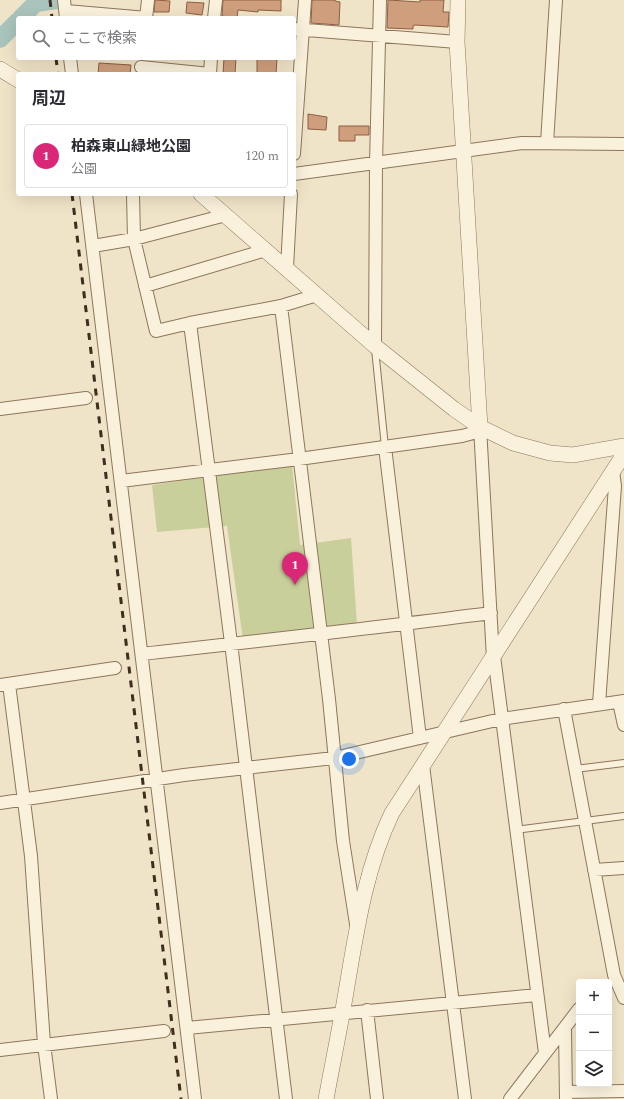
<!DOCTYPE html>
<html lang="ja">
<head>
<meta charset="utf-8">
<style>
  :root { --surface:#fff; --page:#f2f2f3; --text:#2b2b33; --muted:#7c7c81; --line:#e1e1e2; --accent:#db2777 }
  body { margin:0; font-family:Spectral,"Noto Sans JP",serif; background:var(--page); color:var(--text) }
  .controls { position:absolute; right:12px; bottom:12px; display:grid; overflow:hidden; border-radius:4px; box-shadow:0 4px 16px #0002 }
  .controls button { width:36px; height:36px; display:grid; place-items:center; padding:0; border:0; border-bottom:1px solid var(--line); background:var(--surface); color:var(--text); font:20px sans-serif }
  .you { position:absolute; left:349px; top:759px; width:14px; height:14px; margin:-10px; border:3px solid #fff; border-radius:50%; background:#1a73e8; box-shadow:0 0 0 6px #1a73e833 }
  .badge { display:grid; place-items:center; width:26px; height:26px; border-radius:50%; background:var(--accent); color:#fff; font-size:13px; font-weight:700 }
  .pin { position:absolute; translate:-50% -33px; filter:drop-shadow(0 1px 2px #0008) }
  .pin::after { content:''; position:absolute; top:21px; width:14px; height:12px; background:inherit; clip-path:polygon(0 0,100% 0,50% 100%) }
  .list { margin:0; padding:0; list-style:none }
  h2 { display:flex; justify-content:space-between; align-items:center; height:52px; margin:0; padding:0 16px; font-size:17px }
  h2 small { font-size:13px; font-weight:400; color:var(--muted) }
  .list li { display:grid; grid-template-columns:26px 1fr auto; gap:12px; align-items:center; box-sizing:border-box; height:64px; margin:0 8px 8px; padding:0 8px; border:1px solid var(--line); border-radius:4px }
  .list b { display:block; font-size:15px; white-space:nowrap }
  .list p { margin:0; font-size:13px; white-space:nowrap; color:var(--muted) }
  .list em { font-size:13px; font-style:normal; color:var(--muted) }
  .icon { flex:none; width:22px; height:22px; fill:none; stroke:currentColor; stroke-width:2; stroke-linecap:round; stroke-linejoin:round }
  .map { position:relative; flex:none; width:624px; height:1099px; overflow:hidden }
  .search { position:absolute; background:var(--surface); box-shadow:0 4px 16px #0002; left:16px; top:16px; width:280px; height:44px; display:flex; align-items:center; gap:10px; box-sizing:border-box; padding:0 14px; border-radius:4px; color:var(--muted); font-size:15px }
  .panel { position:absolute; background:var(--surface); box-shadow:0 4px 16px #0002; left:16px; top:72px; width:280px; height:124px; border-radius:4px }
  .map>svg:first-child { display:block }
</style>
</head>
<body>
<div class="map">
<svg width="624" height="1099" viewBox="0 0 624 1099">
  <rect width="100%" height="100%" fill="#f0e4c8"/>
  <path fill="#c9cf9b" d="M292,464L300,545L351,538L357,625L243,640L227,526L157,532L152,485Z"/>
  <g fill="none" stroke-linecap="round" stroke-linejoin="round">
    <path stroke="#a9c4bc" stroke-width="18" d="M21,18L36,3L57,0
      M0,39L18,21"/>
  </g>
  <path fill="#cf9f7d" stroke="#8d5f41" d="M155,0L170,1L169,12H154Z
    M223,0H281V11L258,10V12L238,10L237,18L222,16Z
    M312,0H335V1L340,2L339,25L311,23Z
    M388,0L420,2V0H444L443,12H449L448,27L415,25L413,26V29L387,28Z
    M187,2L204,3L202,15L186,13Z
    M224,58H236L235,74H223Z
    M257,58H277L276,74H257Z
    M99,63L131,65L130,74H98Z
    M308,114L327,117L326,130L308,129Z
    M339,126H369V135H355V141H339Z"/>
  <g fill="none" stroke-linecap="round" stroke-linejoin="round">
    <defs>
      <path id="service" d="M375,349L385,447
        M575,769L624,763
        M515,830L624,816"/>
      <path id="minor" d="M64,0L66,18
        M66,11L147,18
        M146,18L148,0
        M214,18L216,0
        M294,29L457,42
        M70,58L72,74
        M141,67L210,74L211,58
        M547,143L556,0
        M294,154L305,0
        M294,174L522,143L624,144
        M86,194L195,1099
        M133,194L134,239L156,331L190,323
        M93,246L134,239L226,215
        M287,268L291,194
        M145,286L266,250
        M281,306L329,699L343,841L356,924
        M375,346L376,163L380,0
        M0,409L86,398
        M480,427L493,658
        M385,447L420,738
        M121,481L299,459L462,436L473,433L480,427
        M142,654C258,641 375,628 491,613
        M494,656L545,1053
        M9,684L31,856L44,1044L51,1099
        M0,685L115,668
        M619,702L624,725
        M599,704L615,486L613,471
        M564,709L614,975L624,998
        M423,765L465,1099
        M0,803L184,775L334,758L501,719L624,701
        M594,870L624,868
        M367,1010L377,1099
        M187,1028L537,995
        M565,1028L566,1099
        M0,1050L164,1031
        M566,1092L624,1091
        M286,1099L231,643L190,323L281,306L317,295
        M510,1099L579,1009"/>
      <path id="tertiary" d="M458,0L457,42L480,427
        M0,69L18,80
        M201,194L375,346L454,409L480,427L513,443L550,453L573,455L624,446
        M326,1099C333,1061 341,1023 347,986C357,927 366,867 392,813L624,454"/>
    </defs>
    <use href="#service" stroke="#8d765c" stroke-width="8"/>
    <use href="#minor" stroke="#8d765c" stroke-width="14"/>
    <use href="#tertiary" stroke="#8d765c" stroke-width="16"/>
    <use href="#service" stroke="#faf1dc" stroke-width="6"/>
    <use href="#minor" stroke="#faf1dc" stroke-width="12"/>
    <use href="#tertiary" stroke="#faf1dc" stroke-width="15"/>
    <path stroke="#3d2e20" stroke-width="3" stroke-dasharray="7 7" stroke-linecap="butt" d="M50,0L52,18
      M56,58L58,74
      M72,194L181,1099"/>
  </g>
</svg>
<div class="controls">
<button>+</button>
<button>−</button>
<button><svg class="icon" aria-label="layers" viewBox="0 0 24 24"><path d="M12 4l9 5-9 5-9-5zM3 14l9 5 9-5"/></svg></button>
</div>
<div class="you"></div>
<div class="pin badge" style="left:295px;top:585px">1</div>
<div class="search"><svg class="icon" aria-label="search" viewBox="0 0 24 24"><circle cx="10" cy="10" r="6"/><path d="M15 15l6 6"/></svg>ここで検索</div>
<section class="panel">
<h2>周辺<small></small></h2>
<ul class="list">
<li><span class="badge">1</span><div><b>柏森東山緑地公園</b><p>公園</p></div><em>120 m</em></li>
</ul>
</section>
</div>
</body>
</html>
